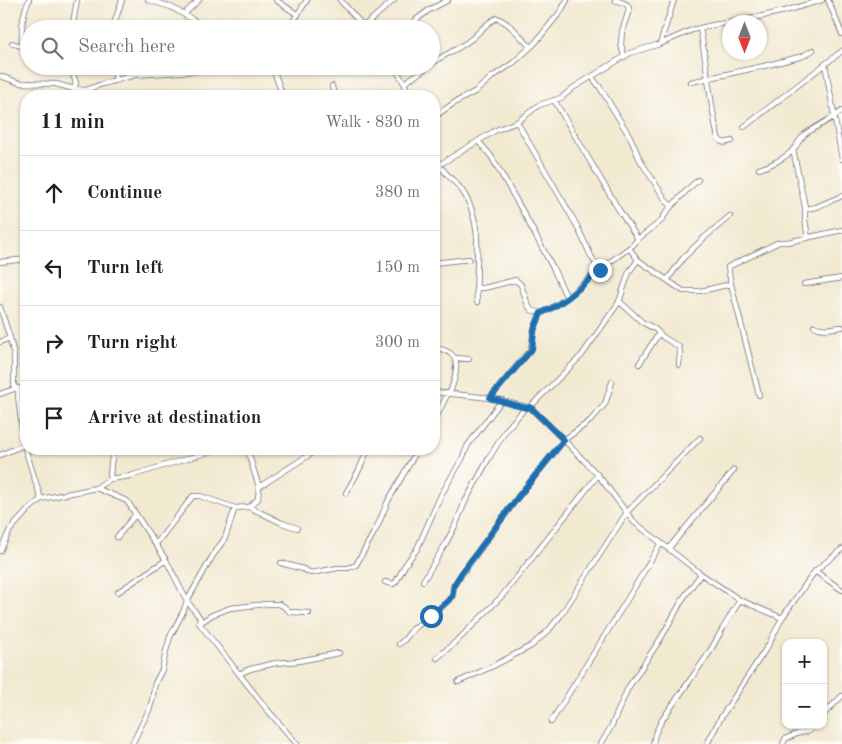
<!DOCTYPE html>
<html lang="en">
<head>
<meta charset="utf-8">
<style>
  :root { --surface:#fff; --page:#f6f6f6; --text:#202124; --muted:#757577; --line:#e0e0e0 }
  body { margin:0; font-family:"Old Standard TT",serif; background:var(--page); color:var(--text) }
  .controls { position:absolute; right:15px; bottom:15px; display:grid; overflow:hidden; border-radius:10px; box-shadow:0 1px 4px #0004 }
  .controls button { width:45px; height:45px; display:grid; place-items:center; padding:0; border:0; border-bottom:1px solid var(--line); background:var(--surface); color:var(--text); font:25px sans-serif }
  .compass { position:absolute; left:722px; top:15px; width:45px; height:45px; border-radius:50%; background:var(--surface); box-shadow:0 1px 4px #0004; rotate:180deg }
  .stop { position:absolute; width:15px; height:15px; margin:-11px; border:4px solid #1f6fb2; border-radius:50%; background:#fff }
  .stop.end { background:#1f6fb2; border-color:#fff; box-shadow:0 1px 5px #0008 }
  .list { margin:0; padding:0; list-style:none }
  h2 { display:flex; justify-content:space-between; align-items:center; height:65px; margin:0; padding:0 20px; font-size:21px }
  h2 small { font-size:16px; font-weight:400; color:var(--muted) }
  .list li { display:grid; grid-template-columns:32px 1fr auto; gap:15px; align-items:center; box-sizing:border-box; height:75px; padding:0 20px; border-top:1px solid var(--line) }
  .list b { display:block; font-size:19px; white-space:nowrap }
  .list em { font-size:16px; font-style:normal; color:var(--muted) }
  .icon { flex:none; width:28px; height:28px; fill:none; stroke:currentColor; stroke-width:2; stroke-linecap:round; stroke-linejoin:round }
  .map { position:relative; flex:none; width:842px; height:744px; overflow:hidden }
  .search { position:absolute; background:var(--surface); box-shadow:0 1px 4px #0004; left:20px; top:20px; width:420px; height:55px; display:flex; align-items:center; gap:12px; box-sizing:border-box; padding:0 18px; border-radius:28px; color:var(--muted); font-size:19px }
  .panel { position:absolute; background:var(--surface); box-shadow:0 1px 4px #0004; left:20px; top:90px; width:420px; height:365px; border-radius:20px }
  .map>svg:first-child { display:block }
</style>
</head>
<body>
<div class="map">
<svg width="842" height="744" viewBox="0 0 842 744">
  <rect width="100%" height="100%" fill="#fdfcf7"/>
  <filter id="ink" filterUnits="userSpaceOnUse"><feTurbulence type="fractalNoise" baseFrequency=".02" numOctaves="2"/><feDisplacementMap in="SourceGraphic" scale="10" xChannelSelector="R" yChannelSelector="G"/><feConvolveMatrix kernelMatrix="1 2 1 2 8 2 1 2 1" color-interpolation-filters="sRGB"/></filter>
  <filter id="wash" filterUnits="userSpaceOnUse"><feTurbulence type="fractalNoise" baseFrequency=".0096" numOctaves="4" result="noise"/><feDisplacementMap in="SourceGraphic" scale="20" xChannelSelector="R" yChannelSelector="G"/><feGaussianBlur stdDeviation="1.12" result="paint"/><feColorMatrix in="noise" values="0 0 0 0 0 0 0 0 0 0 0 0 0 0 0 0 0 1.4 0 .05"/><feComposite in="paint" operator="in"/></filter>
  <g filter="url(#wash)">
    <rect width="100%" height="100%" fill="#f2e9d1"/>
  </g>
  <g filter="url(#ink)">
    <g fill="none" stroke-linecap="round" stroke-linejoin="round">
      <defs>
        <path id="minor" d="M148,0L171,7L209,29
          M276,0L298,15
          M340,0L366,29
          M615,0C621,2 629,3 629,10L622,31L621,44L624,57
          M828,0L842,34
          M184,14L199,0
          M364,26L394,0
          M700,28C707,65 710,102 718,138C722,144 725,143 732,141
          M72,29L77,0
          M113,29L114,24L122,0
          M288,29L307,0
          M404,29L429,10L448,0
          M12,43L29,49
          M660,44L674,0
          M22,46C21,31 22,14 29,0
          M431,64C447,52 464,48 478,33C484,27 489,21 497,18C510,23 521,37 530,47
          M825,64L842,159
          M70,66L76,83L74,89L75,96
          M115,66V81
          M272,66L283,96
          M394,66L404,83L410,96
          M0,76L20,83L56,84L74,89L86,90L102,84L135,75L195,71L216,66
          M592,77L601,89L630,137L640,160L667,202L672,206
          M691,82L764,66L803,56L813,50
          M404,83L421,72L428,66
          M332,86L334,96
          M554,100L619,210L638,239
          M434,117L454,103L476,91L492,77L513,63L535,43L561,11L567,0
          M517,122L576,224L591,256L599,270
          M744,127L842,51
          M478,141L491,156L523,212L553,268L567,298
          M793,149L805,207V219L808,238
          M434,152C435,157 437,163 440,166C448,177 459,184 465,195C485,231 474,264 477,302
          M434,168L496,130L517,122L539,105L561,98L573,88L630,53L660,44L692,30L713,25L745,20L785,11L822,0
          M759,169C770,166 785,158 793,150C797,145 800,139 805,134C817,126 830,120 842,111
          M806,209L816,207L842,196
          M629,248L638,260L683,291H701L731,284
          M0,262L26,259
          M434,263L469,259
          M667,280L684,257L705,237L730,216
          M804,284L842,278
          M476,288H484L516,280L521,285L528,305L531,310L541,313L548,310L567,298L599,270L633,245L638,239L660,222L669,209L689,188L698,180
          M619,301L642,322L655,329L663,337L679,347L680,353L679,365
          M0,307L10,338L14,356V389L18,388V396L24,445L41,499L96,488L110,479L130,476L219,449
          M814,326C823,331 832,328 842,327
          M0,342L10,338
          M434,347C440,349 448,350 452,355C461,363 453,384 450,393
          M455,358L469,359
          M639,364L659,333
          M18,388L26,394
          M434,392L490,398L526,407H530L564,440L598,475L634,522L701,574L740,600L782,618
          M0,394L14,389
          M759,395L731,284L728,267L779,242H788L842,230
          M490,398L531,349L534,330L541,313
          M530,407L582,355L619,302L629,272L638,260
          M434,422L448,393
          M247,449L259,487L258,499L249,507
          M0,455L24,445
          M110,479L111,463L114,449
          M259,487L309,455
          M96,488L127,501L166,560L187,601L200,618L199,623L265,707L297,744
          M346,493L359,470L368,449
          M117,537L136,514
          M156,544L193,496H200L235,508L249,507L282,523L297,528
          M668,549L734,470
          M0,551L10,530L28,510L41,499
          M281,563L303,569L311,573L338,568H348L356,565L377,527L388,501L418,449
          M815,571L842,590
          M423,581L445,545L454,528L465,502L489,458L506,430L526,407
          M385,582L393,584L396,582L405,565L417,549L441,495L462,459L468,445L502,400
          M118,592L166,560
          M200,623L212,615L230,608L267,604H279L283,606L290,612L309,613
          M399,644L404,640L413,629L431,616L448,601L452,597L454,585L461,575L518,497L564,440L590,421L605,404L612,382
          M437,658L461,637L502,596L598,475
          M239,674L250,669L276,663L299,661L339,653
          M458,682L493,666L531,646L548,631L561,615L627,512L700,438
          M823,715L842,696
          M551,722L625,603L661,543
          M132,744L149,710L152,701L155,683L162,670L166,651L170,637L183,612L187,601L212,557L225,538L235,508
          M601,744L611,727L628,688L661,638L684,597L701,574
          M653,744L655,734L662,720L709,653L723,628L740,600
          M707,744L720,719L769,644L782,618L815,571L842,549
          M783,744L785,739L799,733L809,731L815,725"/>
      </defs>
      <use href="#minor" stroke="#6b6870" stroke-width="6"/>
      <use href="#minor" stroke="#fff" stroke-width="4.5"/>
    </g>
  </g>
  <g fill="none" stroke-linecap="round" stroke-linejoin="round" filter="url(#ink)">
    <path stroke="#1f6fb2" stroke-width="6" d="M431,616L452,597L454,585L461,574L518,497L564,440L530,407L526,408L490,398L532,349L534,330L541,313C563,305 582,285 600,270"/>
  </g>
</svg>
<div class="controls">
<button>+</button>
<button>−</button>
</div>
<svg class="compass" viewBox="-18 -18 36 36"><path d="M0-13l5 13h-10z" fill="#e53935"/><path d="M0 13l5-13h-10z" fill="#757577"/></svg>
<div class="stop" style="left:431px;top:616px"></div>
<div class="stop end" style="left:600px;top:270px"></div>
<div class="search"><svg class="icon" aria-label="search" viewBox="0 0 24 24"><circle cx="10" cy="10" r="6"/><path d="M15 15l6 6"/></svg>Search here</div>
<section class="panel">
<h2>11 min<small>Walk · 830 m</small></h2>
<ul class="list">
<li><svg class="icon" aria-label="ahead" viewBox="0 0 24 24"><path d="M12 20V5M6 11l6-6 6 6"/></svg><div><b>Continue</b></div><em>380 m</em></li>
<li><svg class="icon" aria-label="left" viewBox="0 0 24 24"><path d="M17 20v-9H6M10 6l-5 5 5 5"/></svg><div><b>Turn left</b></div><em>150 m</em></li>
<li><svg class="icon" aria-label="right" viewBox="0 0 24 24"><path d="M7 20v-9h11M14 6l5 5-5 5"/></svg><div><b>Turn right</b></div><em>300 m</em></li>
<li><svg class="icon" aria-label="arrive" viewBox="0 0 24 24"><path d="M6 21V4h12l-3 4 3 4H6"/></svg><div><b>Arrive at destination</b></div></li>
</ul>
</section>
</div>
</body>
</html>
